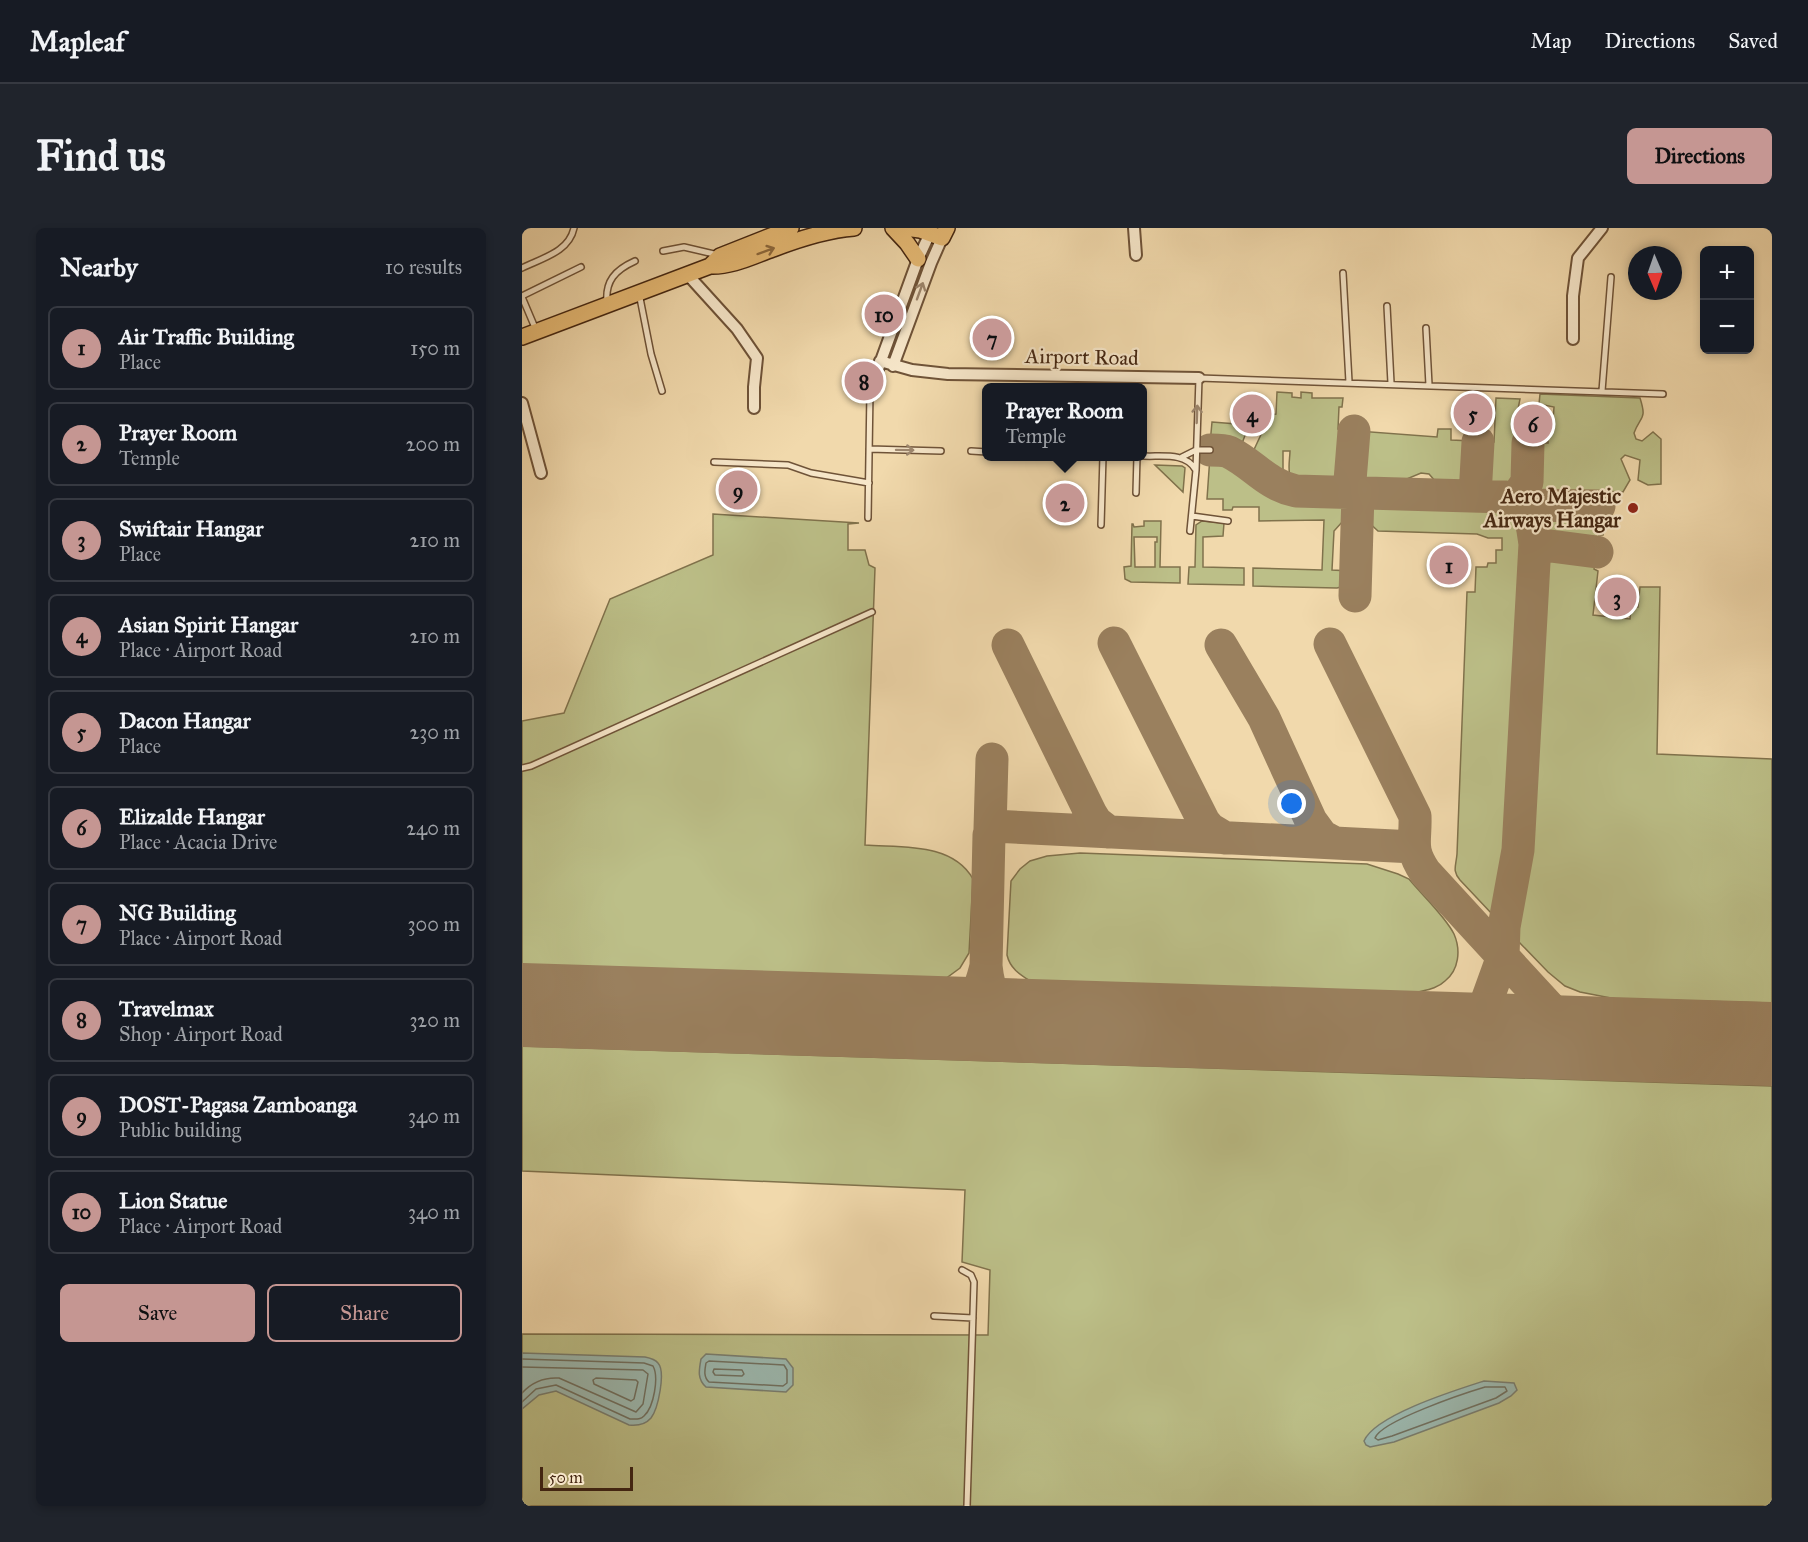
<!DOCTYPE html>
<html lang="en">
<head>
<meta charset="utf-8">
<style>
  :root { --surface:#171b24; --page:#20242c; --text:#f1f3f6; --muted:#9ea1a6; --line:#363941; --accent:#c59692 }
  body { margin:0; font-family:"IM FELL Great Primer",serif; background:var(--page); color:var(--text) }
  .controls { position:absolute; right:18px; top:18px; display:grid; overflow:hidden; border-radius:9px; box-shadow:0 3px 9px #0003 }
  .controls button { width:54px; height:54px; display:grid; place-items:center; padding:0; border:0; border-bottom:2px solid var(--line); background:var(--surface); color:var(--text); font:30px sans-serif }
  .compass { position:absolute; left:1106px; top:18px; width:54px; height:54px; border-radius:50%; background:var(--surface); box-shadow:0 3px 9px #0003; rotate:178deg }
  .scale { position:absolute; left:18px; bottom:15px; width:93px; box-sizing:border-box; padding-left:6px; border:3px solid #442611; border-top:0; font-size:16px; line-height:21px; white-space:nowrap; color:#442611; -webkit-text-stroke:4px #f6e6c9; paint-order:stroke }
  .you { position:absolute; left:770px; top:576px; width:21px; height:21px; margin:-15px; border:4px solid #fff; border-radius:50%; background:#1a73e8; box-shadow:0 0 0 9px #1a73e833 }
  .badge { display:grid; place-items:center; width:39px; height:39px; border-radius:50%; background:var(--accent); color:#111; font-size:20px; font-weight:700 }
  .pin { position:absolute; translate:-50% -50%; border:3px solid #fff; box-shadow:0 2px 6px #0006 }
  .popup { position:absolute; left:460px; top:155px; width:165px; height:78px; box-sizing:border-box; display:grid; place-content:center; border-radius:9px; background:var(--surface); filter:drop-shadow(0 2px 4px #0005); font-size:20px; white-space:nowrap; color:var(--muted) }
  .popup b { font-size:22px; color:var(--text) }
  .popup::after { content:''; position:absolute; left:50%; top:100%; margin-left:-12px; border:12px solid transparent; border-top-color:var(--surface) }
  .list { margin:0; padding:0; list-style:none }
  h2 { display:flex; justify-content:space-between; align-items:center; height:78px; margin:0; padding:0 24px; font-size:26px }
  h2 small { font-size:20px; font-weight:400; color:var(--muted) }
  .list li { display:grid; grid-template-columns:39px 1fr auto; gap:18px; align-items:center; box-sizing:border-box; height:84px; margin:0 12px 12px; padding:0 12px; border:2px solid var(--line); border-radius:9px }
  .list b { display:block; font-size:22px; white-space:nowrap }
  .list p { margin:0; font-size:20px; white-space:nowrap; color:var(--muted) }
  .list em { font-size:20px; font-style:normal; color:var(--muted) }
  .actions { display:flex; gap:12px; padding:18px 24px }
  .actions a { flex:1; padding:14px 0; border:2px solid var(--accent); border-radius:9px; text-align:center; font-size:21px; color:var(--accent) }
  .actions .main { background:var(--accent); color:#111 }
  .map { position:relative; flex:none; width:1250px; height:1278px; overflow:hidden; border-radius:9px }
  header { display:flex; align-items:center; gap:36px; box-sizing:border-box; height:84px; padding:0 30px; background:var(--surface); border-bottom:2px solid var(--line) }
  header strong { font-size:28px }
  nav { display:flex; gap:33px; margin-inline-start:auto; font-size:21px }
  .intro { display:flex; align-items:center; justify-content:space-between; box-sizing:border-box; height:144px; padding:0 36px }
  h1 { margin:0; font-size:42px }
  .button { padding:15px 27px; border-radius:9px; background:var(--accent); color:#111; font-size:21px; font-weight:700 }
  main { display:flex; gap:36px; padding:0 36px }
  aside { flex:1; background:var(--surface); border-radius:9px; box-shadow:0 3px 9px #0003 }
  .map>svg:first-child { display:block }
</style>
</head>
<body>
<header>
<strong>Mapleaf</strong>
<nav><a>Map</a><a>Directions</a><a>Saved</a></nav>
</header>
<div class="intro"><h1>Find us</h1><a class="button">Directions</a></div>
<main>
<aside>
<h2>Nearby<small>10 results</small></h2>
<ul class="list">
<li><span class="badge">1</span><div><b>Air Traffic Building</b><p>Place</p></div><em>150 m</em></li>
<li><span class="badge">2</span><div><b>Prayer Room</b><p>Temple</p></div><em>200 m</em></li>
<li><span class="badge">3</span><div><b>Swiftair Hangar</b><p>Place</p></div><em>210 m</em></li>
<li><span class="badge">4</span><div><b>Asian Spirit Hangar</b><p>Place · Airport Road</p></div><em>210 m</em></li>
<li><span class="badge">5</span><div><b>Dacon Hangar</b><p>Place</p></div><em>230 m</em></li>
<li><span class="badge">6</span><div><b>Elizalde Hangar</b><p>Place · Acacia Drive</p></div><em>240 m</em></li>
<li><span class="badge">7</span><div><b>NG Building</b><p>Place · Airport Road</p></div><em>300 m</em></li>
<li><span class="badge">8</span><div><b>Travelmax</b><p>Shop · Airport Road</p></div><em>320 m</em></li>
<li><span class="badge">9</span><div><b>DOST-Pagasa Zamboanga</b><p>Public building</p></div><em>340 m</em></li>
<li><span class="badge">10</span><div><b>Lion Statue</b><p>Place · Airport Road</p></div><em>340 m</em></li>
</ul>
<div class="actions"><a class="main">Save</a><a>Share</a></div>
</aside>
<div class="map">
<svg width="1250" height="1278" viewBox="0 0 1250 1278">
  <rect width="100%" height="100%" fill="#f1d9ac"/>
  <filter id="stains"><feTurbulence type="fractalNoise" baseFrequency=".00333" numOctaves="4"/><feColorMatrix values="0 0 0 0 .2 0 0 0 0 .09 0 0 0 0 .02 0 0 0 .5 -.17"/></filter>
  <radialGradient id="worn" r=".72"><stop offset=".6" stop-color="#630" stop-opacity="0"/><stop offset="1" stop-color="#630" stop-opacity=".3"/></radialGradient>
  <path fill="#bcbf88" stroke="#80724c" stroke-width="1.5" fill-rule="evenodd" d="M755,164L770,165V169L779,170V164L790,165V170H821L820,179H817L816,201L829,203C828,215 830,233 824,244C818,256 776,261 769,250C765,244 768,230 768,223H761V246L757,251C746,248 730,239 730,226L743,198H747L748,187L754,186Z
    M1018,166L1118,170C1125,192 1119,187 1112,205L1114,211L1120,213L1131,204L1139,211V256L1126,257L1116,252L1118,232L1103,227L1099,231L1108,252L1101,264L1078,263L1077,273L1007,271L1004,268L1009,256L1010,215H1026V206H1030L1032,179L1017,176Z
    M974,170L998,171L995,186L996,215H1001C1001,240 1008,262 975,261C967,261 963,261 959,253L962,214H972Z
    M690,194L727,197L719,218L714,221L707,217L688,216Z
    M916,201H929V212L951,213L948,253L945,257L921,258L914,254L907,246L899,245L868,258L842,257L833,249L836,203L915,209Z
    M688,228L704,229L748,262L762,268L820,271C831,275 830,283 830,293H821L812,303L810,342L828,343L827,354L823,358L815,360L731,358V340L800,342L802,292L737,293V279H711L710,282H701V271H685Z
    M633,237L660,238L663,240L661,264Z
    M852,272L983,277L996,286L1004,303L990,615L987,648L978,684L975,687H971L938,652C930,643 934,638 935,626L945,364H953L954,339H965L966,335H974V322H980V310H966L955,306L856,303L841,289L843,277Z
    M1011,281L1076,283V293L1082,294L1081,307H1077L1075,319L1027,311C1019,302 1019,290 1011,281Z
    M191,286L337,295L326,296V322H343L347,337L353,340L343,617C379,620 430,614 451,651L447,725L438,740L423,751L0,739V493L42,485L88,371L191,327Z
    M622,293H639L638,339H658V355L609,354L603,351L602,339L609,338L610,296H611L612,299L622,298ZM612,309H635V314H633V339H613Z
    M680,293L702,295L701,308L681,309V339L722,340V357L666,356L667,339H673L674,297Z
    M1030,327L1074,332L1072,341L1076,343L1071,387L1108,391L1109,379H1116L1118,359H1138L1135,526L1250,531V775L1094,771L1058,764L1043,758L1026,744L996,713L992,697L991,681L1002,616L1018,337L1021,331Z
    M558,625L845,636L876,646L887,651C900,667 923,688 932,706C939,722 937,742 923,753C915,761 903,762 892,765L508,753C497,746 488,740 485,727L489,653L498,641L508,633L525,628Z
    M0,818L1250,858V1278H0V1106L466,1107L468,1042L440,1034L443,962L0,943Z"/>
  <path fill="#9cb9b0" stroke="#797e70" stroke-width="1.5" d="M0,1125L123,1129C128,1130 133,1131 136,1135C144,1144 136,1181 129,1190C123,1197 116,1198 107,1197L34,1163L17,1167L0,1181Z
    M184,1126L264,1131L271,1140V1157L264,1164L184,1159C175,1151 177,1142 179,1131Z
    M962,1153L992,1155L995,1162L989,1168L977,1175L872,1214L848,1219L844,1217L842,1213C853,1187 934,1162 962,1153Z"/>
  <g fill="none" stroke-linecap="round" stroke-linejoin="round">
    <path stroke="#707060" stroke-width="1.5" d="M0,1131L122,1135L131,1138C137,1149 132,1179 122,1188C118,1192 114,1191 108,1191L34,1157L14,1161L0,1174
      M187,1133L262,1137L265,1142V1155L261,1158L187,1154C181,1149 183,1141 184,1135Z
      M0,1139L121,1142L126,1146L121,1176L114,1184L37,1150C21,1149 10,1154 0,1165
      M192,1141L220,1142L222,1146L220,1148L193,1147L191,1144Z
      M74,1150L114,1152L116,1154L112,1171L109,1173L72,1156L71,1152Z
      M963,1159H983L985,1163L974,1170L870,1208L856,1212L853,1210C859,1193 943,1165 963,1159Z"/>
    <path stroke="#9a805e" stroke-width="33" d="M688,222C694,222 702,222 707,224C733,237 743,256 774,263L984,269C1010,281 1009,289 1013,316L996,622L982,699L981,728L964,775L956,787L947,798L931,806
      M827,265L832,203
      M953,268L956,214
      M992,273L1005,254L1006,215
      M1001,277L1077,278
      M1013,316L1075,324
      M833,368L836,265
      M592,415L682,594L688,601L703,610
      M808,416L893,588C894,614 887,620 903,644L1038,791L1061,810
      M486,417L569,586L574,594L587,604
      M699,417L742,490L789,593L800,608L813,615
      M468,601L470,531
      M413,790C447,782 456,773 464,738
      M500,793C474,779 467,767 464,738L467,607L470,598L892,619"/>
    <path stroke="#9a805e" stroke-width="84" d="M0,777L1250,816"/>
    <defs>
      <path id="service" d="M141,23L162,19L196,27
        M0,40C20,30 47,24 52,0
        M821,45L827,154
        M117,65L129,126L140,163
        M0,68L59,39
        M0,69L14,102
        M85,75C83,53 93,42 113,33
        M865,78L869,155
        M904,100L907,157
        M1080,163L1089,49
        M347,221L419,223
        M449,223L465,224
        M621,228C639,229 663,224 673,241
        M660,229L674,222H688
        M192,234L266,237L289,245L347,255
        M614,265L615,228
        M670,288L706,293
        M346,290L348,163
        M579,297L581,228
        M668,303L674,242L677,150L1141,166
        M0,540L9,538L350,384
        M440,1042L449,1047L452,1054L445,1278
        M412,1088L451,1090"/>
      <path id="minor" d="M612,0L614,27
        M166,47L215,101L235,130L232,159V180
        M1051,111V68L1056,30L1080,0
        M358,133L390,142L426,146L677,150
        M371,138L409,35L420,10
        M352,152L396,31L408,5
        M0,175L19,245"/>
      <path id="primary" d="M371,0L385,15L396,31
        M383,0L398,2L420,10L425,0
        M188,38L198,28L269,0
        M0,109L188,38C210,39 231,28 251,21C277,11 304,2 332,0"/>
    </defs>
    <use href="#service" stroke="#6f5338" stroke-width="8"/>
    <use href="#minor" stroke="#6f5338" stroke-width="14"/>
    <use href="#primary" stroke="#442611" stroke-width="18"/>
    <use href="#service" stroke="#f6e6c9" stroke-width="5"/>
    <use href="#minor" stroke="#f6e6c9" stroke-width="10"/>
    <use href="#primary" stroke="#e8bc76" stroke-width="15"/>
  </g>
  <defs><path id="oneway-shaft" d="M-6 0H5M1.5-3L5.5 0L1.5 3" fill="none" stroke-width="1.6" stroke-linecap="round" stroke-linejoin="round" transform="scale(1.5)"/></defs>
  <use stroke="#8e6a3e" href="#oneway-shaft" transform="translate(244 23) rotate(-20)"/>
  <g stroke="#9d866d">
    <use href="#oneway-shaft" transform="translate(398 63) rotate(-70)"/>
    <use href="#oneway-shaft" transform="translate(675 186) rotate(-88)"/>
    <use href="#oneway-shaft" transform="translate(383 222) rotate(1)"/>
  </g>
  <circle fill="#8f2418" stroke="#f6e6c9" stroke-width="2" cx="1111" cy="280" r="6"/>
  <g text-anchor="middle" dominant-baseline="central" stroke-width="4.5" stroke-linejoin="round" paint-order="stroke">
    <g font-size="21" fill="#442611" stroke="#f6e6c9">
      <text transform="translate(560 129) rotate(1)">Airport Road</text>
    </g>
    <g font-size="21" font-weight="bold" fill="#442611" stroke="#f6e6c9" text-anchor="end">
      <text x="1099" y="268">Aero Majestic<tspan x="1099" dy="24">Airways Hangar</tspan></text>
    </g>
  </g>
  <rect width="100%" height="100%" filter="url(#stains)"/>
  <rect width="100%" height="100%" fill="url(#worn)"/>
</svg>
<div class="controls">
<button>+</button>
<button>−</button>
</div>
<svg class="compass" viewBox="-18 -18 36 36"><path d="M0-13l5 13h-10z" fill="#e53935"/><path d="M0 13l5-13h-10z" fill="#9ea1a6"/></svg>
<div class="scale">50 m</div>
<div class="you"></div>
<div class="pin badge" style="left:927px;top:337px">1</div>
<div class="pin badge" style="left:543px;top:275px">2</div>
<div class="popup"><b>Prayer Room</b>Temple</div>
<div class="pin badge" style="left:1095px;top:369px">3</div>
<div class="pin badge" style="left:730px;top:186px">4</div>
<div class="pin badge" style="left:951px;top:185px">5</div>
<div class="pin badge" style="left:1011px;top:196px">6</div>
<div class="pin badge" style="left:470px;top:110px">7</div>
<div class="pin badge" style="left:342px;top:153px">8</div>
<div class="pin badge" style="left:216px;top:262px">9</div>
<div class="pin badge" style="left:362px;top:86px">10</div>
</div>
</main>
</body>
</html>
